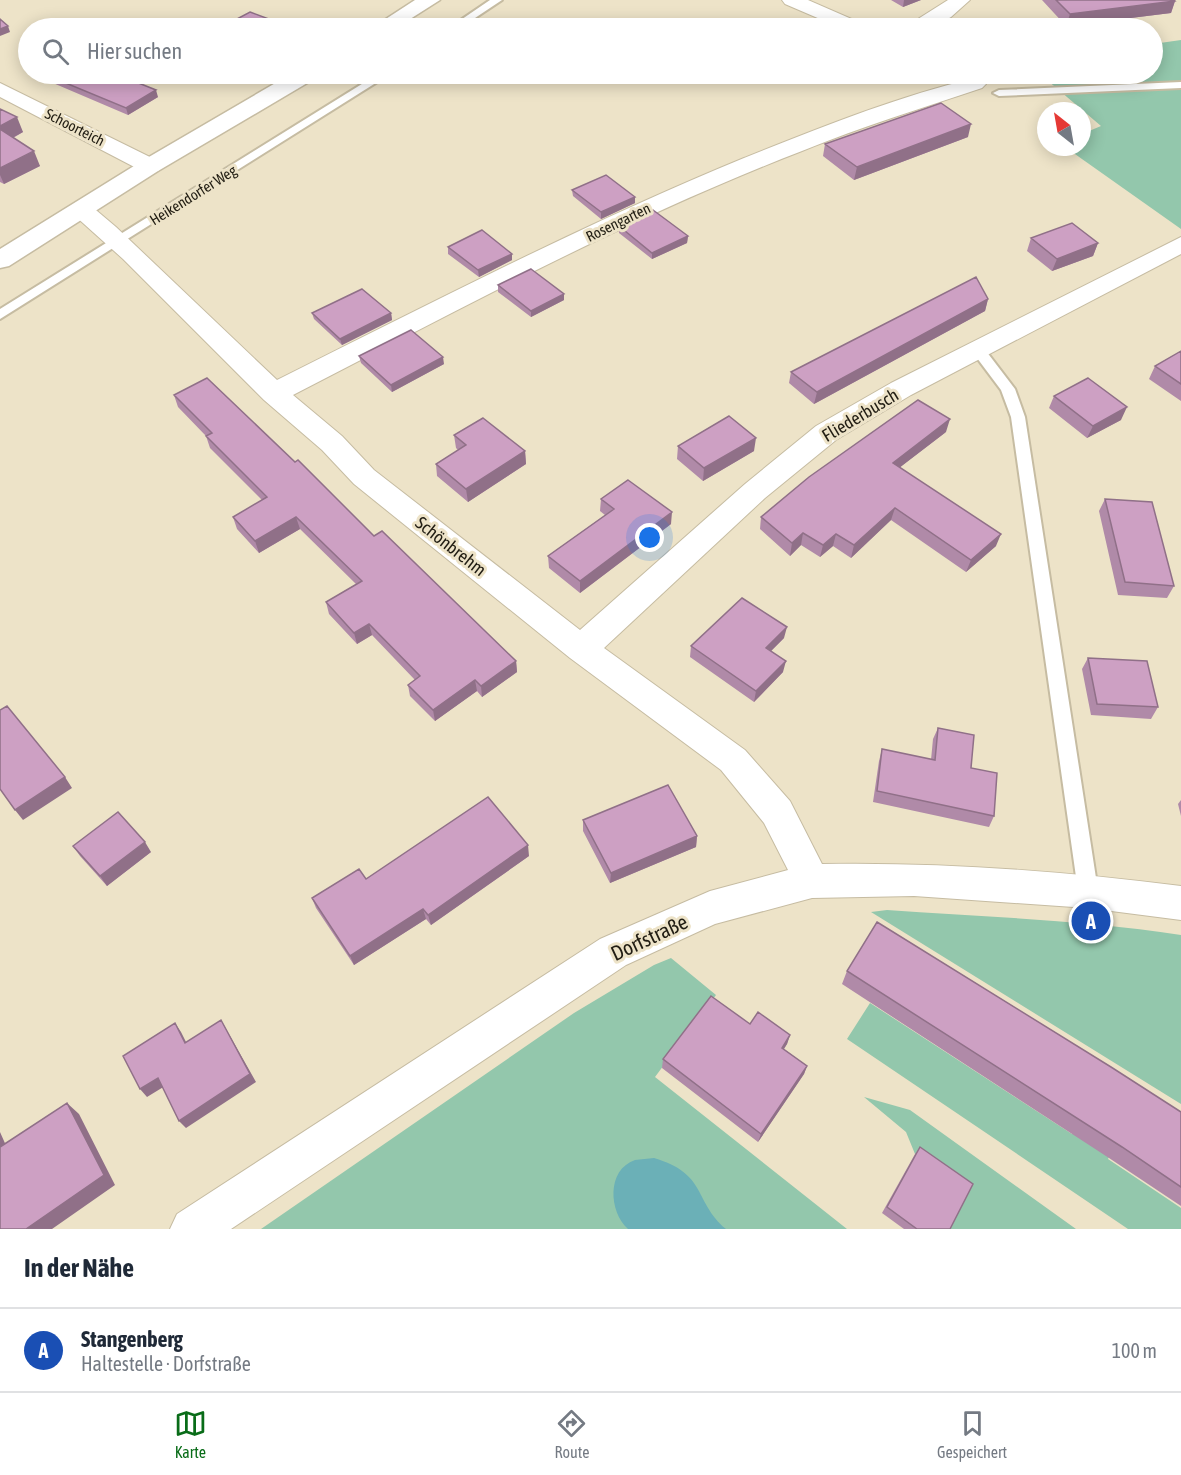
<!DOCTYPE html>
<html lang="de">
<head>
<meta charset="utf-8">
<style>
  :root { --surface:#fff; --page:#f2f2f3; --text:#1f2937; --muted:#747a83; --line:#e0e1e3; --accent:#096c18 }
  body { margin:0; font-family:"Asap Condensed",sans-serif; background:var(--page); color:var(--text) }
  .compass { position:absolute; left:1037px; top:102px; width:54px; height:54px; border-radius:50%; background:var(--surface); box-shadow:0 3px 15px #0003; rotate:329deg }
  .you { position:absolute; left:650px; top:538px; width:21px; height:21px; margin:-15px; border:4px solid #fff; border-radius:50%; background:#1a73e8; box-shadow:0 0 0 9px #1a73e833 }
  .badge { display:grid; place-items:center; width:39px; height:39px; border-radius:50%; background:var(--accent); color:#fff; font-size:20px; font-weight:700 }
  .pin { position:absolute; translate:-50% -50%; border:3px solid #fff; box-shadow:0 2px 6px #0006 }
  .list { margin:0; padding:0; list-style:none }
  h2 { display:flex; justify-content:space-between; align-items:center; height:78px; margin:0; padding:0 24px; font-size:26px }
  h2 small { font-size:20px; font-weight:400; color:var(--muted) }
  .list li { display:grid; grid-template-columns:39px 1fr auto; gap:18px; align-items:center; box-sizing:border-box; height:84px; padding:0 24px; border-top:2px solid var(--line) }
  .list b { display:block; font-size:22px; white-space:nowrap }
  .list p { margin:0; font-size:20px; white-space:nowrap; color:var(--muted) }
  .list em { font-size:20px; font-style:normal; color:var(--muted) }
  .icon { flex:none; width:33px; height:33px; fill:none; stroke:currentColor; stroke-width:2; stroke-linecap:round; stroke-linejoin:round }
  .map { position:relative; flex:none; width:1181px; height:1229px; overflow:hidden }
  .search { position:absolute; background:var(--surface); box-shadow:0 3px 15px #0003; left:18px; right:18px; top:18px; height:66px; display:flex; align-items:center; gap:15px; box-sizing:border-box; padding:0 21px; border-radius:33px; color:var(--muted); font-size:22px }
  .sheet { height:162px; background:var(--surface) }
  nav { display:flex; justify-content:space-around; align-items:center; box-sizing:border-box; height:84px; border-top:2px solid var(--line); background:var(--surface); font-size:16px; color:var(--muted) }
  nav a { display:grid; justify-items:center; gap:3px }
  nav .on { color:var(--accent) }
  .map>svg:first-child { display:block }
</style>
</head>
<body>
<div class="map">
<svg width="1181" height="1229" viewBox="0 0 1181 1229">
  <rect width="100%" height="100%" fill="#ede3c8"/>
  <path fill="#93c7ac" d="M1181,40V229L1065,147H1082V134L1101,126L1040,74H1152L1153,44Z
    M887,910C986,917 1083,920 1181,935V1104L871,912Z
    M671,958L716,995L655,1077L847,1229H261L574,1013L654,965Z
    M870,1003L1072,1134L1135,1103L1108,1159L1181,1208V1229H1128L847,1039Z
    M864,1097L910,1110L1076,1229H947L966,1191L915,1154L906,1132Z"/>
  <path fill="#6bb0b7" d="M654,1158C708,1174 693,1201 726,1229H628C609,1212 606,1170 635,1160C641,1159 648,1159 654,1158Z"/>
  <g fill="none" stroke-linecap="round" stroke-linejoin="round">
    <defs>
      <path id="lane" d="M490,0H502L460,28H449Z
        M378,74H390L0,319V309Z
        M1181,82V88L999,96L993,93L999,90Z
        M978,345L983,347L1015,389L1025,417L1098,891L1095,897L1088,900L1081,897L1078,891L1011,417L1001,390L971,350Z"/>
      <path id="street" d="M782,0H808L863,24L866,28H841L785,4Z
        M948,0H970L951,17L931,28H907L910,24Z
        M975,78L982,80L986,84L982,88C922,108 861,127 802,151C626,219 460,309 293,395L342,436L374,470L580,630L745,484L816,426L891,383L1181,237V254L911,395L836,440L765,498L604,648L745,750L790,801L822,864C943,862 1062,871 1181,886V920L1088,908L914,896L812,898L715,924L626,965L231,1229H170L177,1214L600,939L710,891L788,870L764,823L721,770L570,658L354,484L322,450L264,400L123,259L74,215L70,210L74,205H90L116,227L277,380C431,303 584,224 744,158C819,128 896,97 975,78Z
        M0,83L158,161L161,166L158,171H142L0,97Z"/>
      <path id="secondary" d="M415,0H440L396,28H372Z
        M291,74H317L314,79L158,171L9,266L0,268V249L142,161Z"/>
    </defs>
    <use href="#lane" stroke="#c6bca2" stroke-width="4"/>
    <use href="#street" stroke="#c6bca2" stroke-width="2"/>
    <use href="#secondary" stroke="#c6bca2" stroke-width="3"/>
    <use href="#lane" fill="#fff" fill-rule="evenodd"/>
    <use href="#street" fill="#fff" fill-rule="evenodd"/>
    <use href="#secondary" fill="#fff" fill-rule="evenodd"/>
  </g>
  <path fill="#b08aa8" d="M891,0H921L903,7Z
    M1042,0H1174L1175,1L1171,13L1066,26Z
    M44,74L158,97L128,115L46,80Z
    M0,109L23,132L13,138L40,166L4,184L0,182Z
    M968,137L854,180L823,156L825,144Z
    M572,190L635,197V203L601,219L573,196Z
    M619,226L688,236L687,243L652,259L619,233Z
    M1031,238L1098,243L1093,256L1052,271L1027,251Z
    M448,247L512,254V260L479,277L448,254Z
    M498,285L564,300L531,317L498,292Z
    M988,299L985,311L814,404L789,383L791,372Z
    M312,313H391L392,320L342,345L314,319Z
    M1181,351V401L1149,379L1155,366Z
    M359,356L444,364L392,392L361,363Z
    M174,395L295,462L374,536L516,661L517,672L482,697L477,691L435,721L410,696L408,685L415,680L372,635L357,644L329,614L326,602L356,584L300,529L259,553L237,529L233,517L262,500L210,448L206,436L178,407Z
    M1054,396L1121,420L1087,438L1049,408Z
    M946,432L900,467L996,546L966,572L891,520L851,558L833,546L820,557L801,545L790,556L760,529L761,517Z
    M454,435L525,451L526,464L468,502L437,476L436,464L458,450L456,448Z
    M678,446L754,451L703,481L677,459Z
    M601,499L671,524L580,593L549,568L548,556L605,515L600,511Z
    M1105,499L1174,586L1167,598L1118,595L1099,511Z
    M784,638L771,651L783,672L754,702L690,657L691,646Z
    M1088,658L1158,707L1151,719L1091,715L1082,669Z
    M938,728L971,768L994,816L989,827L873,802L879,761L882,749L931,760L933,739Z
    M1181,800V816L1178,804Z
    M583,820L697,836L696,847L610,883L583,831Z
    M73,846L151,852L107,886L80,856Z
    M529,856L431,925L426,919L354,965L316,908L312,898L366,879Z
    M847,971L1181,1112V1206L1109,1158L842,984Z
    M750,1024L790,1035L787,1044L784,1049L807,1066L804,1074L758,1142L662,1068L663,1059Z
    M920,1147L950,1229H904L882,1213L915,1154Z"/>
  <path fill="#907088" d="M904,0H921L903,7Z
    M1175,1L1171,13L1066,26L1070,14Z
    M8,26L10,32L0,36V29Z
    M156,90L158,97L128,115L126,108Z
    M17,117L23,132L3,143L0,134V126Z
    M971,124L968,137L854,180L857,167Z
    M34,151L40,166L4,184L0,175V168Z
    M635,197V203L601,219V212Z
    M688,236L687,243L652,259V253Z
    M1098,243L1093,256L1052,271L1057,259Z
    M512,254V260L479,277L478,270Z
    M564,294V300L531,317V311Z
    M988,299L985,311L814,404L817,392Z
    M391,313L392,320L342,345L340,339Z
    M443,357L444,364L392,392L391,385Z
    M1127,407L1121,420L1087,438L1093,426Z
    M950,419L946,432L890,475L893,463Z
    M756,438L754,451L703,481L704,468Z
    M525,451L526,464L468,502L466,489Z
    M895,508L891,520L851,558L854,545Z
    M672,512L671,524L580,593V581Z
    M296,517L300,529L259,553L255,541Z
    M803,533L801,545L790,556L792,543Z
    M836,534L833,546L820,557L823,545Z
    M1001,534L996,546L966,572L971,560Z
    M369,624L372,635L357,644L354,633Z
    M787,627L784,638L763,659L766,648Z
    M516,661L517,672L482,697L481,686Z
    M786,661L783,672L754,702L756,691Z
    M475,680L477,691L435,721L433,710Z
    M65,777L72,788L23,820L15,810Z
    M697,836L696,847L610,883L611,873Z
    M145,842L151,852L107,886L100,876Z
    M528,845L529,856L431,925L428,915Z
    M423,909L426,919L354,965L350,956Z
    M221,1020L256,1082L186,1128L179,1121Z
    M175,1023L181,1032L191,1052L185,1043Z
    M790,1035L787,1044L779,1056L782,1048Z
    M807,1066L804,1074L758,1142L761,1134Z
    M158,1078L165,1086L147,1097L140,1089Z
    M67,1103L79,1114L115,1185L52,1229H26Z
    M0,1132L12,1159L0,1149Z"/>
  <path fill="#cda0c3" stroke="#907088" stroke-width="1.5" d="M1056,0H1174L1175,1L1070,14Z
    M250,12L293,28H220Z
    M0,19L8,26L0,29Z
    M44,74H116L156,90L126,108Z
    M941,103L971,124L857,167L825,144Z
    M0,109L17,117L0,126Z
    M0,129L34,151L0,168Z
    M606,175L635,197L601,212L572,190Z
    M653,210L688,236L652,253L619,226Z
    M1072,223L1098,243L1057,259L1031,238Z
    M482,230L512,254L478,270L448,247Z
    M531,269L564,294L531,311L498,285Z
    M976,277L988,299L817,392L791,372Z
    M362,289L391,313L340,339L312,313Z
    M411,330L443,357L391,385L359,356Z
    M1181,351V384L1155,366Z
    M207,378L295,462L298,460L374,536L382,531L516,661L481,686L475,680L433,710L408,685L420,676L369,624L354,633L326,602L362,581L296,517L255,541L233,517L267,497L206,436L212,433L174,395Z
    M1088,378L1127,407L1093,426L1054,396Z
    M918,400L950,419L893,463L1001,534L971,560L895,508L854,545L836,534L823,545L803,533L792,543L761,517L809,477Z
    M729,416L756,438L704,468L678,446Z
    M483,418L525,451L466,489L436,464L466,445L454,435Z
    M628,480L672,512L580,581L548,556L614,509L601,499Z
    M1105,499L1152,502L1174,586L1125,582Z
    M742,598L787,627L766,648L786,661L756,691L691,646Z
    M1088,658L1147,661L1158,707L1097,704Z
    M7,706L65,777L15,810L0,789V710Z
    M938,728L974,735L971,768L997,773L994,816L877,791L882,749L935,760Z
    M668,785L697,836L611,873L583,820Z
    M488,797L528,845L428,915L423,909L350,956L312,898L359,869L366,879Z
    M118,812L145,842L100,876L73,846Z
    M877,922L1111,1067L1181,1112V1187L1122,1147L847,971Z
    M711,996L750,1024L758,1012L790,1035L782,1048L807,1066L761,1134L663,1059Z
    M221,1020L250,1074L179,1121L158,1078L140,1089L123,1056L175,1023L185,1043Z
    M67,1103L104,1175L26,1229H0V1147Z
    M920,1147L973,1184L950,1229H917L887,1207Z"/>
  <g text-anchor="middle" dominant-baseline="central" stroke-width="6" stroke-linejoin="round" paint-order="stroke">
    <g font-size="15" fill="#211d13" stroke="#ede3c8">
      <text transform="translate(75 127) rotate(27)">Schoorteich</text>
      <text transform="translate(193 195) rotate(-32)">Heikendorfer Weg</text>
      <text transform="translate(618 222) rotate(-26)">Rosengarten</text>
    </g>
    <g font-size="18" fill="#211d13" stroke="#ede3c8">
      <text transform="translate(860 415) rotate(-31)">Fliederbusch</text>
      <text transform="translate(451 546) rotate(38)">Schönbrehm</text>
    </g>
    <g font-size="21" fill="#211d13" stroke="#ede3c8">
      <text transform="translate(649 937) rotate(-25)">Dorfstraße</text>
    </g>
  </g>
</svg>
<svg class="compass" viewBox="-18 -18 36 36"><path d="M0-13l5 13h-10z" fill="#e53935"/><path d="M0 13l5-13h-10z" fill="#747a83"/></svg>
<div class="you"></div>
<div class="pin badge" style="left:1091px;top:921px;background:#1a4fb4">A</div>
<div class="search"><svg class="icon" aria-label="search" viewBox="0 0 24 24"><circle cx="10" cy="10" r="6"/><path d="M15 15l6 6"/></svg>Hier suchen</div>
</div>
<section class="sheet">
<h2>In der Nähe<small></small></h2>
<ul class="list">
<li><span class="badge" style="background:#1a4fb4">A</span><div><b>Stangenberg</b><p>Haltestelle · Dorfstraße</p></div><em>100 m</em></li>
</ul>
</section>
<nav>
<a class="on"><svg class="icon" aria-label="map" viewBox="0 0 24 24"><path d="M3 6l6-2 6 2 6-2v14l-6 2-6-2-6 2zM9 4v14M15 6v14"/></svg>Karte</a>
<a><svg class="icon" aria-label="directions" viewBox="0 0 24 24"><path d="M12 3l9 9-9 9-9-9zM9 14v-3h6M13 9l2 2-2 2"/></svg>Route</a>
<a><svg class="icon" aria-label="saved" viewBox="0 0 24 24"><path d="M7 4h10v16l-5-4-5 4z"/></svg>Gespeichert</a>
</nav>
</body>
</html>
